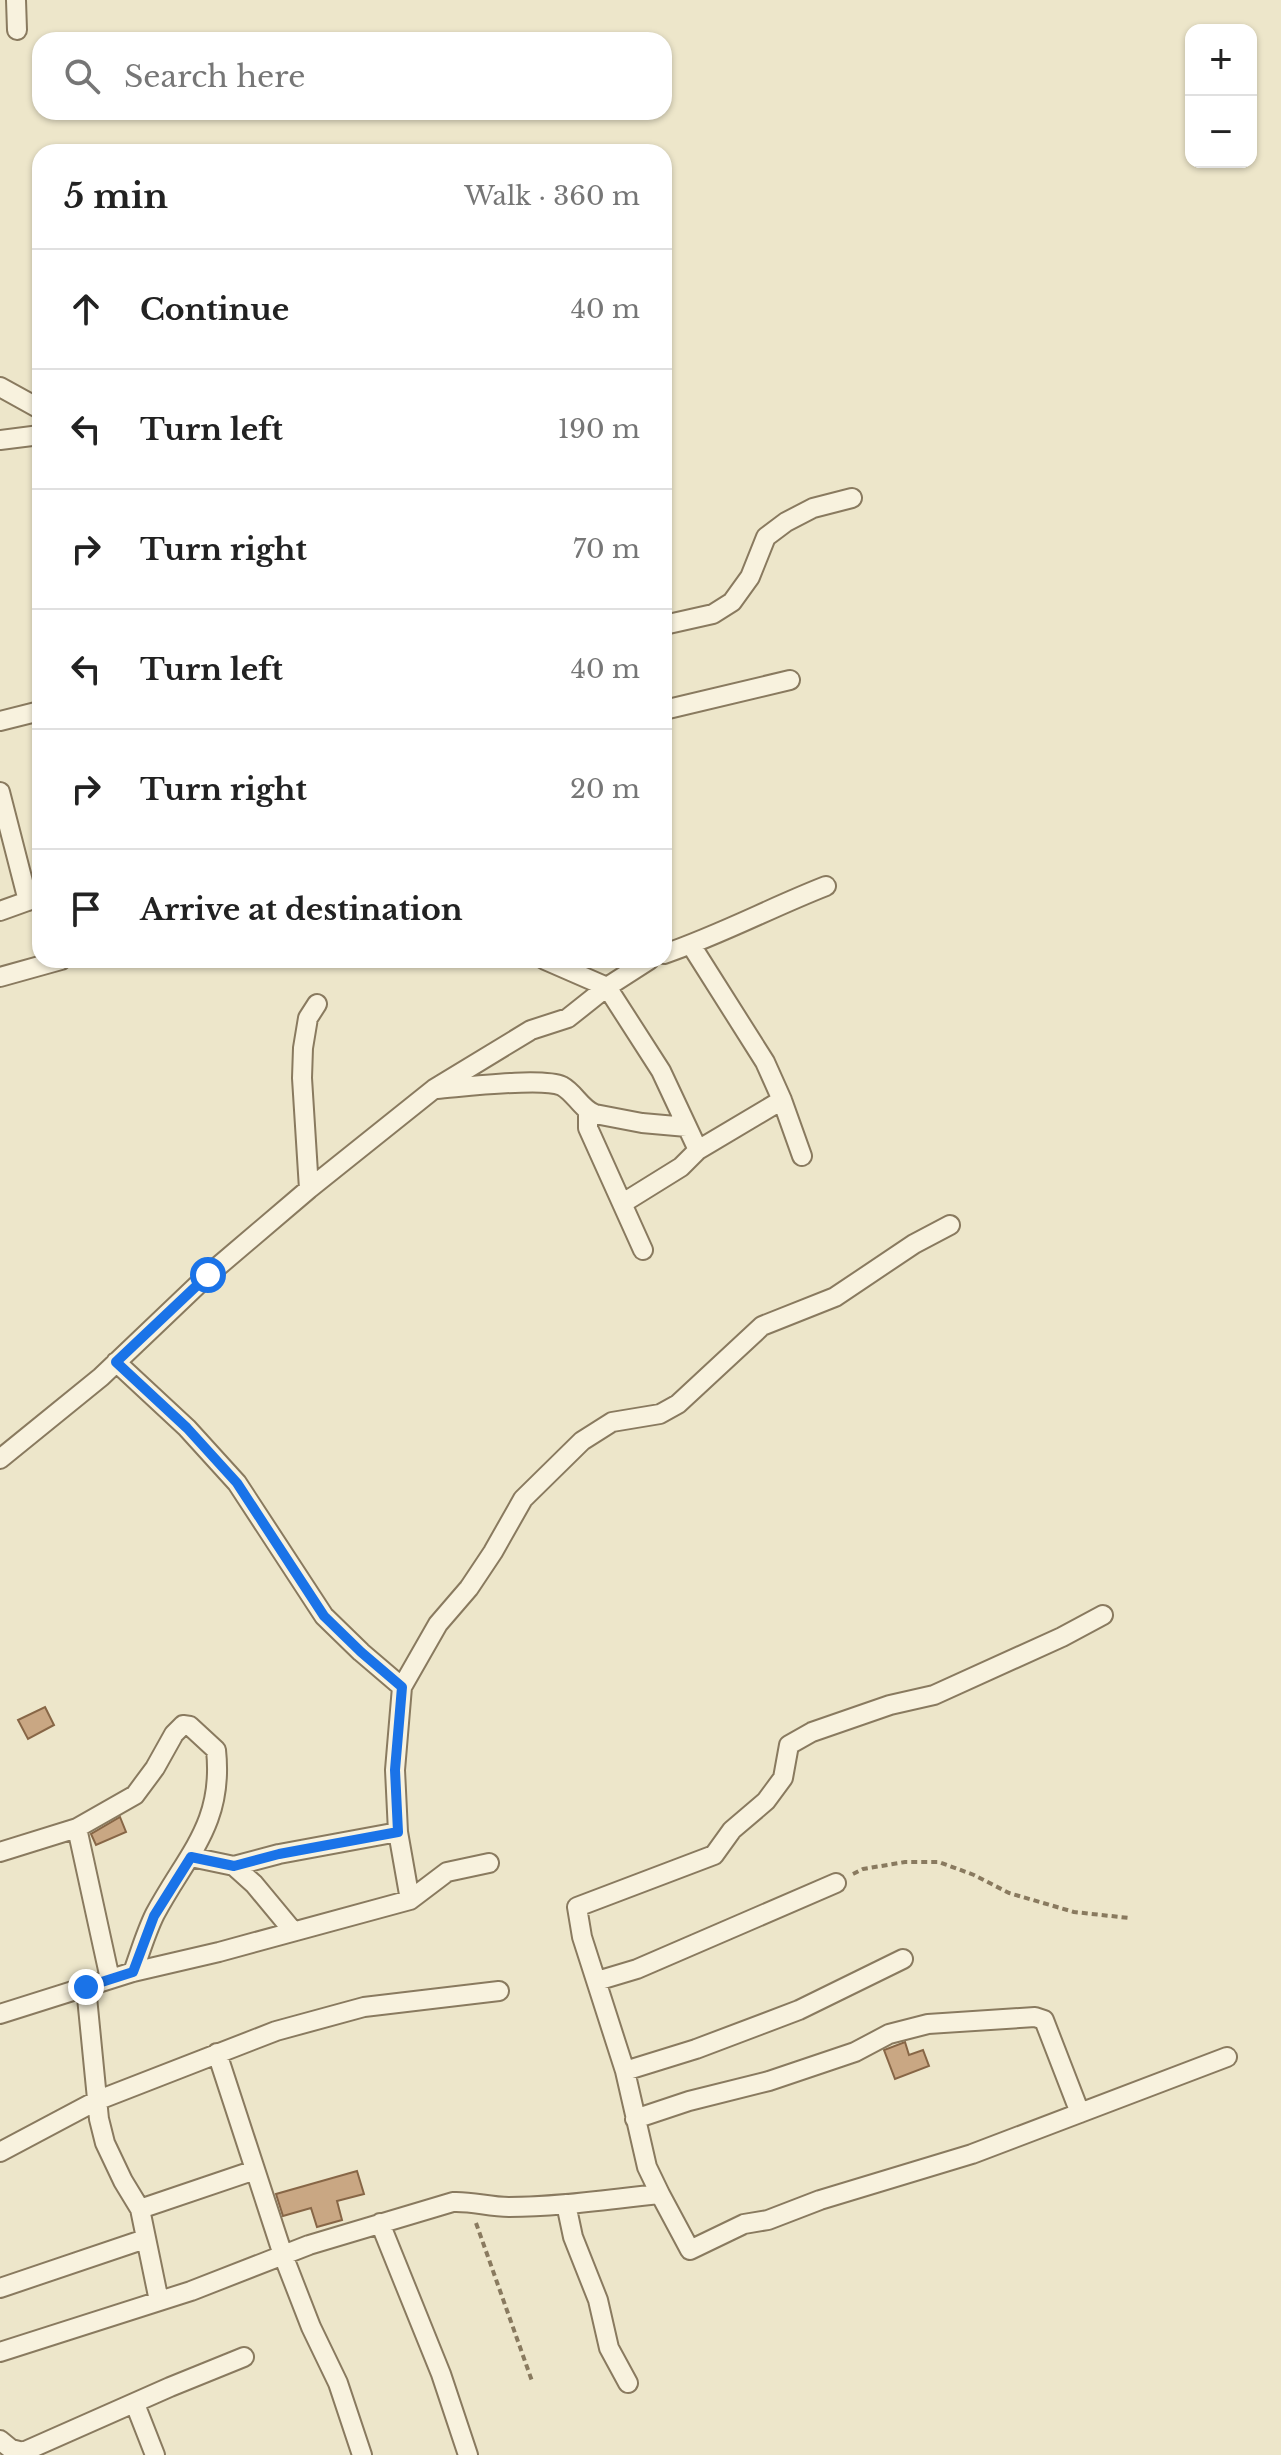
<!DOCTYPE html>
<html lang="en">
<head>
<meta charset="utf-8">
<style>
  :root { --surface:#fff; --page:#f2f2f2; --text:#222; --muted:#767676; --line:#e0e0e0 }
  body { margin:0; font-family:"Libre Baskerville",serif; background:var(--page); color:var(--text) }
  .controls { position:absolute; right:24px; top:24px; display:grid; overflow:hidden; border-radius:16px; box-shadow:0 2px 6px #0004 }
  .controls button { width:72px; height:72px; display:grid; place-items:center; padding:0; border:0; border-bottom:2px solid var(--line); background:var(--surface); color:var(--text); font:40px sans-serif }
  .stop { position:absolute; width:24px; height:24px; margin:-18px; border:6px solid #1a73e8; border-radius:50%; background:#fff }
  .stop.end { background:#1a73e8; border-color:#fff; box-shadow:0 2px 8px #0008 }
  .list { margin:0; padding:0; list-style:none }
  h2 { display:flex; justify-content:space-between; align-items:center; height:104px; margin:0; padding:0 32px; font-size:34px }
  h2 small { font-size:26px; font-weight:400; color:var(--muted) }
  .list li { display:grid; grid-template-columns:52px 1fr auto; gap:24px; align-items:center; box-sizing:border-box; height:120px; padding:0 32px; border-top:2px solid var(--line) }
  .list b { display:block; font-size:30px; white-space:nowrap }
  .list em { font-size:26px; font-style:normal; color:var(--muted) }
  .icon { flex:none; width:44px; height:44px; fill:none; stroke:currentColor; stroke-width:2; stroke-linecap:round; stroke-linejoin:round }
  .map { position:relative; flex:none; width:1281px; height:2455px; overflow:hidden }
  .search { position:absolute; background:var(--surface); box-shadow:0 2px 6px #0004; left:32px; top:32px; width:640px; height:88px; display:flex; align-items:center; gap:20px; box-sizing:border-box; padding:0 28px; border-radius:24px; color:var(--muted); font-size:30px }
  .panel { position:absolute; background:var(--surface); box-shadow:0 2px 6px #0004; left:32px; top:144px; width:640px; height:824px; border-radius:24px }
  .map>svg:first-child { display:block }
</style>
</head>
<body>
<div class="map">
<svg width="1281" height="2455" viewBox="0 0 1281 2455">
  <rect width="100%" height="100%" fill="#ede6ca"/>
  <path fill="#c9a783" stroke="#876646" stroke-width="2" d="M45,1707L54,1725L28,1739L18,1720Z
    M120,1817L126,1832L96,1845L91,1834Z
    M905,2042L909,2055L923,2050L929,2066L895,2079L884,2050Z
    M357,2171L364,2194L337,2201L342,2220L317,2227L311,2208L283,2216L276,2194Z"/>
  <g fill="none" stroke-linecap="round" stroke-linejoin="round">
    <defs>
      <path id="minor" d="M16,0L17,30
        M0,387L40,409
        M0,440L40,435
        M664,625L713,614L732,602L750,577L766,537L786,522L813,508L852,498
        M664,710L790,680
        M0,721L40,711
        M0,792L28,901
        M0,911L39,897
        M691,945L765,1062L782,1100L802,1156
        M664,954C720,935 772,907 826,886
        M545,960L607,987L661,1071L698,1150
        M0,977L61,960
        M437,1089C463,1087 542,1077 562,1086C575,1093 581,1109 595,1114L642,1123L687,1127
        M588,1111V1128L643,1250
        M309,1189L302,1078L303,1048L308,1018L317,1004
        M623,1203L681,1167L698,1150L782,1100
        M116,1362L187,1428L237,1483L324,1616L361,1652L402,1687
        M0,1459L101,1377L208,1275L309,1189L434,1089L531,1030L568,1018L607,987L649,960
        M77,1828L110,1979
        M0,1852L77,1828L135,1795L155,1768L174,1734L183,1725L190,1726L216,1750C224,1824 187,1854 155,1914C146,1932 140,1953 133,1972
        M191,1857L234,1866L279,1854L398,1832
        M234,1866L254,1884L293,1931
        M410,1900L398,1832L395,1770L402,1687L438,1624L469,1588L493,1552L523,1499L582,1441L612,1422L660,1414L678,1404L762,1326L835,1297L914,1244L950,1225
        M597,1981L637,1969L836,1883
        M86,1987L99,2119L105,2143L123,2181L140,2209L159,2301
        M0,2014L133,1972L219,1952L410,1900L447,1872L489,1863
        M217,2053L283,2255L311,2327L338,2383L362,2455
        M625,2071L696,2049L799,2010L903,1959
        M635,2119L689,2101L769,2081L855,2052L889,2034L928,2024L1035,2017L1044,2020L1080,2113
        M0,2152L96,2101L276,2031L364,2007L499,1991
        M660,2194L647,2167L625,2071L582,1937L577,1907L714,1855L732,1830L766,1801L783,1778L789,1745L812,1732L890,1705L934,1695L1062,1637L1103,1615
        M566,2204L573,2237L598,2300L609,2348L628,2383
        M140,2209L255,2170
        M380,2223L441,2374L468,2455
        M0,2288L145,2239
        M0,2352L191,2291L309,2245L453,2202C472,2201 489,2207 509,2207C559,2207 610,2199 660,2194L690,2250L744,2224L768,2220L820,2200L972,2154L1227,2057
        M135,2404L155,2455
        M0,2440L11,2449L23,2452L24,2455
        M23,2452L170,2387L244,2357"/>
    </defs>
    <use href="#minor" stroke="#897a5f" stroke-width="22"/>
    <path stroke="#897a5f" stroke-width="4" stroke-dasharray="6 4" stroke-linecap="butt" d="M853,1874L863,1869L905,1862H939L974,1875L1009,1893L1074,1912L1129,1918
      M476,2223L532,2381"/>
    <use href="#minor" stroke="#f8f2de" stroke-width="18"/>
  </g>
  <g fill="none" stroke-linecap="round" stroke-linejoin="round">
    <path stroke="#1a73e8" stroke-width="10" d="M86,1987L133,1972L154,1916L191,1857L234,1866L279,1854L398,1832L395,1770L402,1687L361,1652L324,1616L237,1483L187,1428L116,1362L208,1275"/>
  </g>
</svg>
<div class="controls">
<button>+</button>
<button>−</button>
</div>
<div class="stop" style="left:208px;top:1275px"></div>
<div class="stop end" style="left:86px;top:1987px"></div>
<div class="search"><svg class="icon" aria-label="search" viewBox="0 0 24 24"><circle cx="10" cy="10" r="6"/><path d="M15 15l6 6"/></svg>Search here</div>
<section class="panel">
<h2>5 min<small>Walk · 360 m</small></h2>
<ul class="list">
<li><svg class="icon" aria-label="ahead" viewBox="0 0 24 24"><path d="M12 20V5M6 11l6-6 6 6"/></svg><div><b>Continue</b></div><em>40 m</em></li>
<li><svg class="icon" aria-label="left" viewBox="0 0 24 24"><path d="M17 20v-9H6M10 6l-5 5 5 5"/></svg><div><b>Turn left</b></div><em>190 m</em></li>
<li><svg class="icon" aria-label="right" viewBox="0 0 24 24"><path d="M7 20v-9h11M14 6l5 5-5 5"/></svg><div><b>Turn right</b></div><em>70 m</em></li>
<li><svg class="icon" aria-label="left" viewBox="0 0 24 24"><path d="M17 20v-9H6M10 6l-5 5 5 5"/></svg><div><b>Turn left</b></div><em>40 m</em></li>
<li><svg class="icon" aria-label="right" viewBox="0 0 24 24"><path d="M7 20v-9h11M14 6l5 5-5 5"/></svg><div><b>Turn right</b></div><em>20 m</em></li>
<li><svg class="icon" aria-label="arrive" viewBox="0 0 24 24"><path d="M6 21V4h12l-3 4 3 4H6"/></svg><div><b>Arrive at destination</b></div></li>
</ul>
</section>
</div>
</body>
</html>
